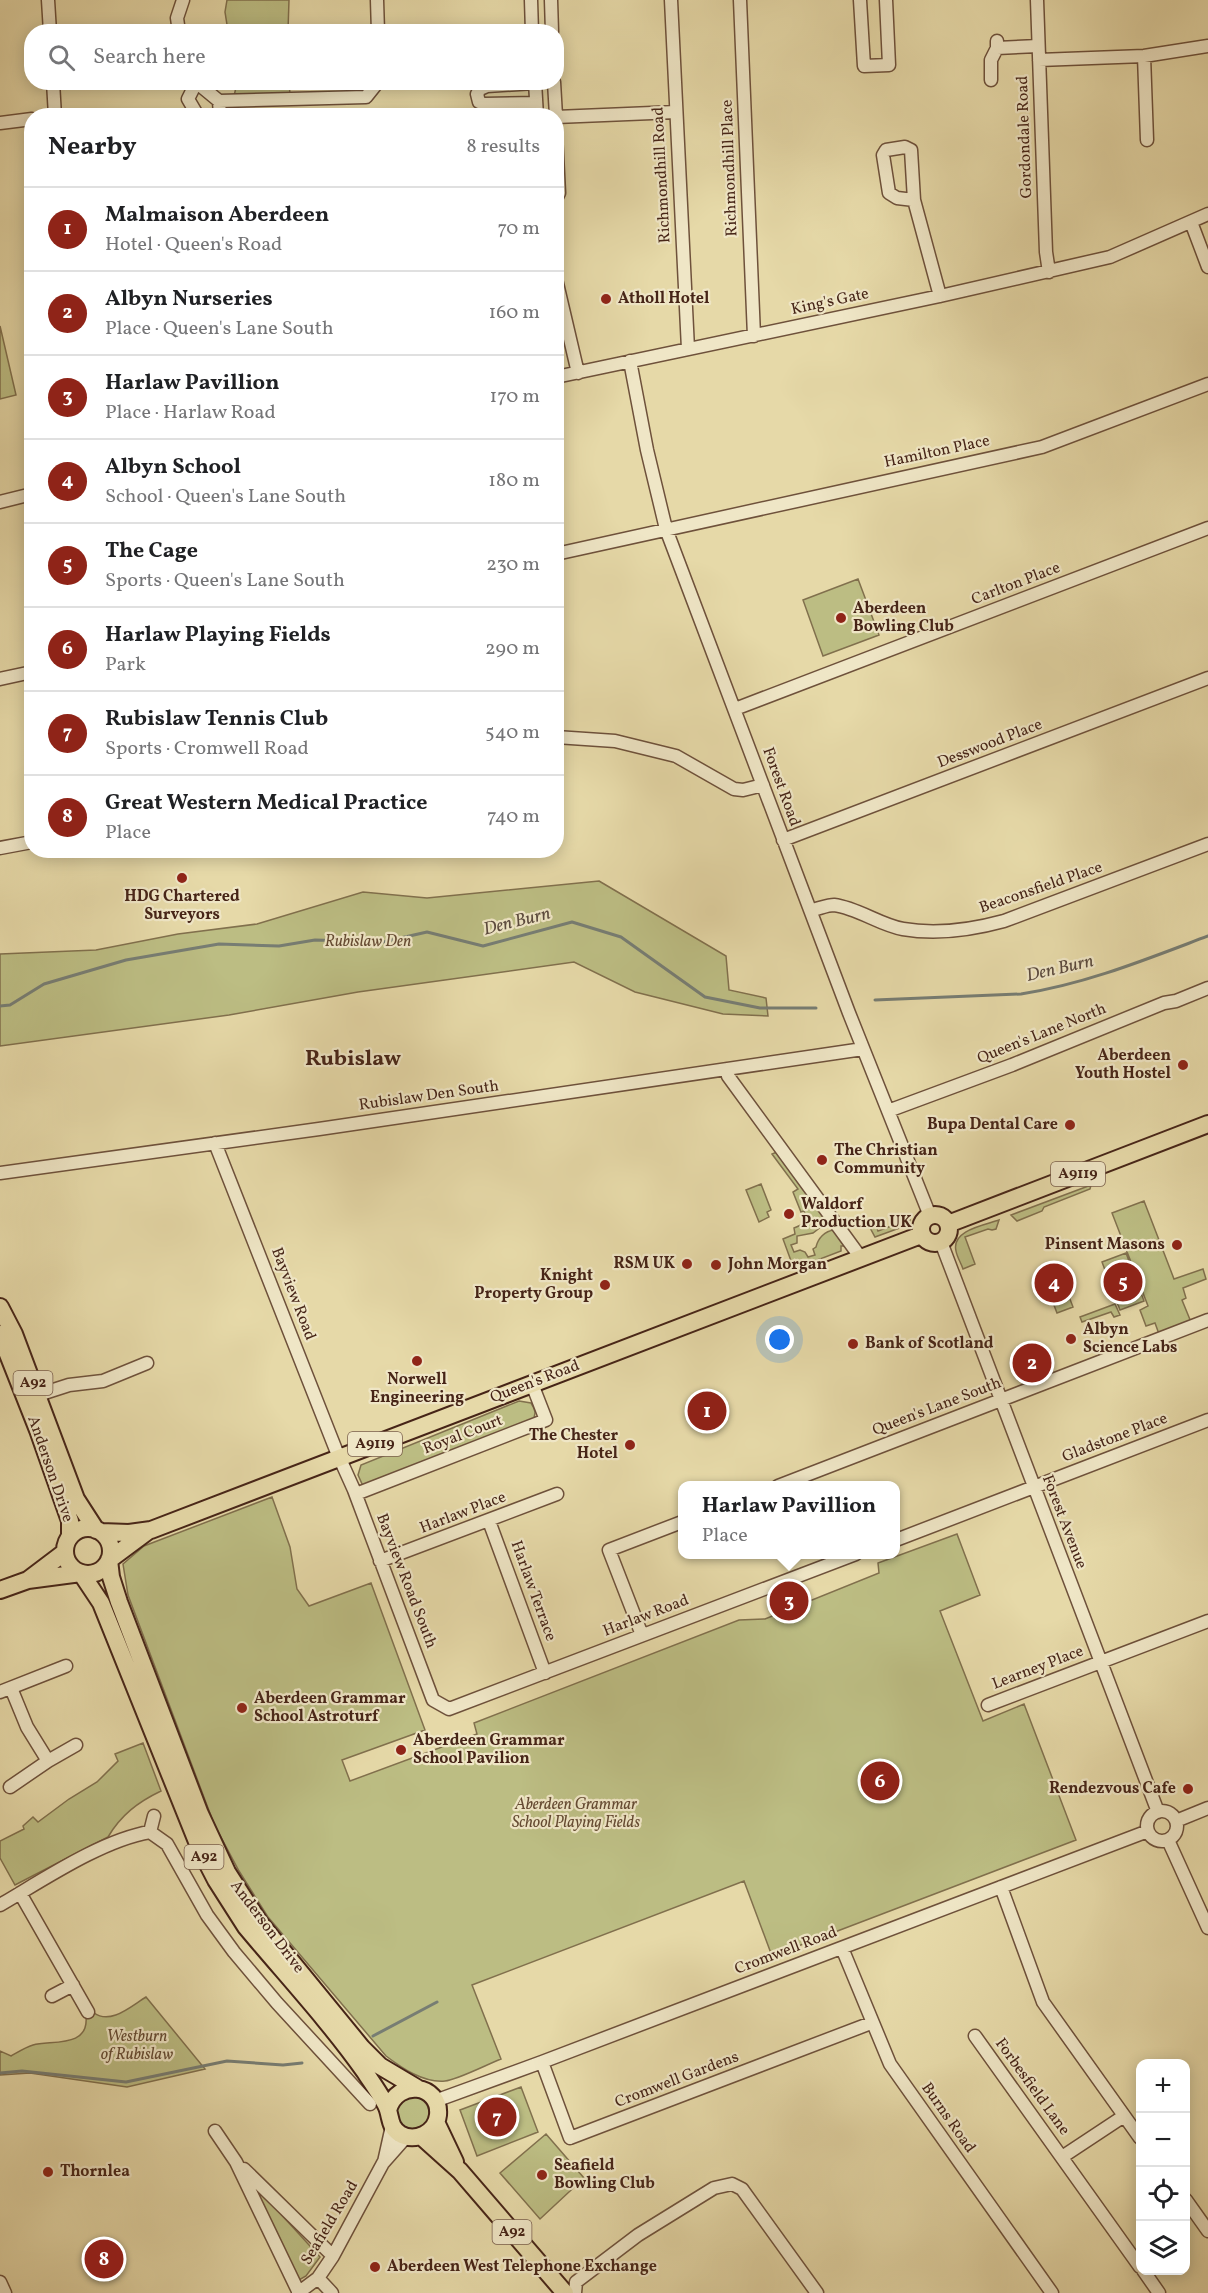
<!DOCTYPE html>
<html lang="en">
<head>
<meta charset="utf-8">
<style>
  :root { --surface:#fff; --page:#f2f2f2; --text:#202124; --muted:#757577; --line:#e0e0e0; --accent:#8f2418 }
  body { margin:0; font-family:Vollkorn,serif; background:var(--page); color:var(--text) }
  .controls { position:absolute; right:18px; bottom:18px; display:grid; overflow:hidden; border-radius:12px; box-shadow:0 3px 15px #0003 }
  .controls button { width:54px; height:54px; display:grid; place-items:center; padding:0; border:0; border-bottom:2px solid var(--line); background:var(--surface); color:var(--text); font:30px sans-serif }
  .you { position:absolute; left:780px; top:1340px; width:21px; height:21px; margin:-15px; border:4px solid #fff; border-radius:50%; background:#1a73e8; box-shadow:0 0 0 9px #1a73e833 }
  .badge { display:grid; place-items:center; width:39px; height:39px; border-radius:50%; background:var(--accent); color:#fff; font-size:20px; font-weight:700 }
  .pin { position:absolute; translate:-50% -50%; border:3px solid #fff; box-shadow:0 2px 6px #0006 }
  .popup { position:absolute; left:678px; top:1481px; width:222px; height:78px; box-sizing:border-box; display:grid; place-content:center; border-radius:12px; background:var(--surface); filter:drop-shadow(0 2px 4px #0005); font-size:20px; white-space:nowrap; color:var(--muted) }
  .popup b { font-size:22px; color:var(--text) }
  .popup::after { content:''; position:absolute; left:50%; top:100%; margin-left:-12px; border:12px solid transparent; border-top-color:var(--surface) }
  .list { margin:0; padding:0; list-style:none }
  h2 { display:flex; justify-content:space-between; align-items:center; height:78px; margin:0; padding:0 24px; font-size:26px }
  h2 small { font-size:20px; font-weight:400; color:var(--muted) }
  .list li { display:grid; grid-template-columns:39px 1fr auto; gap:18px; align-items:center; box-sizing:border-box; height:84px; padding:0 24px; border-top:2px solid var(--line) }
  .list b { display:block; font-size:22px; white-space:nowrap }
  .list p { margin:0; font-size:20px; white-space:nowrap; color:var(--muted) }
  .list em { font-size:20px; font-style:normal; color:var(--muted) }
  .icon { flex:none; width:33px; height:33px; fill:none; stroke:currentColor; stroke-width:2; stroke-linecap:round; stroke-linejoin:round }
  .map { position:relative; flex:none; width:1208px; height:2293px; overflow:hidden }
  .search { position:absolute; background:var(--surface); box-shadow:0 3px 15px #0003; left:24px; top:24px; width:540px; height:66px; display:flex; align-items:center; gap:15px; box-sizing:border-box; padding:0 21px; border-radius:24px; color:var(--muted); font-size:22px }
  .panel { position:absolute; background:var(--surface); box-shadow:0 3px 15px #0003; left:24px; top:108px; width:540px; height:750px; border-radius:24px }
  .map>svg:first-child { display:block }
</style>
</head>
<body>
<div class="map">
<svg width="1208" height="2293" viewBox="0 0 1208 2293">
  <rect width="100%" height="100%" fill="#e6d9a8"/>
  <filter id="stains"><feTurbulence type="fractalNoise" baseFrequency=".00333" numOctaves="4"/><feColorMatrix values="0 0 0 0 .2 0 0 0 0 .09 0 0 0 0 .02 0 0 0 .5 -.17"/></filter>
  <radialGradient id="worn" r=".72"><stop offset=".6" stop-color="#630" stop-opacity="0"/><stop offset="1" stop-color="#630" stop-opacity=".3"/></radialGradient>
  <path fill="#bcbd83" stroke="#81704d" stroke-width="1.5" d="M227,0H289L288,31H228L225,12Z
    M237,83H289L290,94L234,96Z
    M0,326L16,395L0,399Z
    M858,579L879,635L823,656L803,600Z
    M599,881L726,956L729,990L766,998L768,1016L723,1014L635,992L574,962L358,992L229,1015L0,1046V954L96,950L178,934L257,924L363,892L427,898Z
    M777,1152L826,1219V1223L813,1233L797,1236V1243L791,1245L794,1252L800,1250L805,1252L808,1257L815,1255L813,1249L816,1247C818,1238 825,1231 834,1230L844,1246H841V1251L794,1269L783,1239L795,1234L794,1228L808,1222L804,1211L801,1212L793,1192L798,1189L772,1154Z
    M761,1184L771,1210L767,1212L769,1217L759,1222L746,1190Z
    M1091,1185L1090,1189L1044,1207L1042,1211L1017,1221L1011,1215Z
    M1144,1201L1174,1279L1203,1269L1206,1279L1183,1288L1186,1298L1182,1300L1191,1322L1159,1334L1155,1323L1146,1326L1140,1310L1148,1306L1112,1213Z
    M907,1220H910L908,1225L875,1237L868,1224L874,1221L878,1231Z
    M999,1220L996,1229L992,1230L988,1229L965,1237L975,1264L963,1269C961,1263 957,1257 956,1251C951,1230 985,1225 999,1220Z
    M1126,1253L1144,1301L1120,1310L1102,1262Z
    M1060,1273L1073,1307L1057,1313L1044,1279Z
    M1115,1304L1120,1315L1114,1317L1111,1312L1082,1322L1080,1317Z
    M519,1401L531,1403C535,1409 537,1414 532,1421L363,1486L358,1475L361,1465Z
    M272,1497L290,1547L297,1589L309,1606L371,1583L425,1730L342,1760L350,1781L477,1734L474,1723L739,1620L765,1619L879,1573L878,1563L957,1534L980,1595L940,1611L983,1721L1024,1704L1076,1840L772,1956L744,1881L472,1985L501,2059C488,2064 457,2080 445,2081C423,2083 402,2068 386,2056L268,1917L239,1871L214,1824L128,1595L123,1564L144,1546Z
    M143,1743L161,1791C138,1802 121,1815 108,1837L15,1885L0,1858V1841L24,1829L23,1826L33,1817L38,1822L69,1799L97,1782L118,1761L115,1754Z
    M146,1997L205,2069L127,2087L30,2073L0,2075V2051L11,2056C18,2052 26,2047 33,2045C51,2040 89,2048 86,2017L94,2013C111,2025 131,2006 146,1997Z
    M521,2087L538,2132L477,2156L460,2110Z
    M397 2113a16 16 0 1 1 32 0a16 16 0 1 1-32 0Z
    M546,2134L584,2178L540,2219L500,2173Z
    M248,2178L320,2257L306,2276L299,2280Z"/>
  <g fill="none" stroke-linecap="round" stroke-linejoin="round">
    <path stroke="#777d73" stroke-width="3" d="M875,1000L1021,994C1086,984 1147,959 1208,936
      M0,1006L10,1005L44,984L126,960L219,944L279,946L315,940L383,942L427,932L483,946L572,922L621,937L705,997L760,1008H816
      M373,2036L437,2002
      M0,2073L22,2071L126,2082L227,2061L283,2065L302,2063"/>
    <defs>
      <path id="minor" d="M48,0L50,32
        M377,0L378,32
        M531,0L532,32
        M551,0L552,32
        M671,0L688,349
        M740,0L754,336
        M860,0L864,66L889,65L886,0
        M1037,0L1046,252L1049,272
        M179,32L177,18L183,0
        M997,48L1038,46
        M1144,56L1147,140
        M1039,60L1144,56L1208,46
        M991,80V60L997,48V41
        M53,82L55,116
        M196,82L219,101L366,97L378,82
        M535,82L537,116
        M554,82L556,116
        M196,83L188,99L198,116
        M535,83L487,86L480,89L477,94L479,102L484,104L536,103
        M219,101L220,116
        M556,117L676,112
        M0,123L32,119
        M556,135L559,193L556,199
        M914,200L897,198L889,193L883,155L886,150L905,147L911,150L914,200L940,296
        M1191,222L1208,267
        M556,279L578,373
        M630,361L647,450L666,529L849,1013L930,1216
        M556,377L940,296L1110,257L1208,214
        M0,502L32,494
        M556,554L1042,447L1208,384
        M0,679L32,672
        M735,709L1208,528
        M556,737L615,741L676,756L734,789L743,790L763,785
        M783,840L1208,678
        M0,848L32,842
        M811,910C818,909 827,905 834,905C858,908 880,925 903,929C937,935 971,930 1004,921L1208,844
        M727,1069L728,1076L861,1258
        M888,1111L1012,1065L1164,1003L1176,1001L1208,988
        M215,1143L336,1450L354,1490L433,1700L449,1709L856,1554
        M0,1173L319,1129L863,1049
        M941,1242L1158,1812
        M38,1395L69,1385L103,1381L147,1363
        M778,1486L1208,1320
        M356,1494L546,1420L532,1384
        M489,1521L545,1673
        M896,1540L1208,1420
        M380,1561L557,1494
        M642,1635L609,1550L682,1522
        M11,1688L27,1727L48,1761
        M0,1692L66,1666
        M988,1705L1208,1621
        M10,1787L48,1761L76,1745
        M1147 1826a15 15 0 1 1 30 0a15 15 0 1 1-30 0Z
        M1176,1821L1208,1808
        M150,1832L154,1816
        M1168,1840L1208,1928
        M1001,1887L1043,2002L1140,2138
        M20,1893L88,2012
        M0,1905C43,1880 102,1840 150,1832L167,1844L207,1915L234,1952L277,2003L370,2104
        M842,1948L890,2064L1052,2293
        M52,1996L73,1985
        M975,2036L1140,2267
        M542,2062L570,2138L871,2023
        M435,2101L542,2062L1148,1831
        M215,2131L236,2162L299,2293
        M1062,2157L1124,2116
        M384,2162L392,2126
        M244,2169L333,2256
        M1186,2200L1208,2231
        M1143,2270L1159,2293
        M318,2278L332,2293
        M0,2282L5,2293
        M298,2293L318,2278L333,2256L383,2163L406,2137
        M575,2293L576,2282L638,2235L714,2188L732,2184L742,2189L817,2293"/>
      <path id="major" d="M921 1229a14 14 0 1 1 28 0a14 14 0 1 1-28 0Z
        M948,1224L1208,1124
        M0,1307L14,1334L76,1499L96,1530
        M0,1334L38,1430L70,1521V1537
        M65 1551a23 23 0 1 1 46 0a23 23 0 1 1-46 0Z
        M101,1532L129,1533L151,1530L921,1235
        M109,1560L111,1577L119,1602L200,1814L227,1872L259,1922L362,2048L380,2066L417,2088
        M109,1560L148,1531
        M81,1573L101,1603L200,1849L216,1880L246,1927C286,1975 329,2021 365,2072C370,2080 386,2102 388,2110C391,2120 390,2127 400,2134C415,2143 436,2133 438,2115C441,2084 397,2078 388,2110
        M28,1580L81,1573
        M0,1590L28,1580L65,1552
        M436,2122L455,2162
        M421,2136L460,2171L565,2293"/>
    </defs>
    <use href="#minor" stroke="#6e513b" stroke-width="15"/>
    <use href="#major" stroke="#462417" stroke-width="20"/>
    <use href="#minor" stroke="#efe6c6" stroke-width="12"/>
    <use href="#major" stroke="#e6d9a8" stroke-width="16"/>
  </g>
  <g fill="#8f2418" stroke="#efe6c6" stroke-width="2">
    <circle cx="606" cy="299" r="6"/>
    <circle cx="841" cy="618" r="6"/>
    <circle cx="182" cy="878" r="6"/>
    <circle cx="1183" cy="1065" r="6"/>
    <circle cx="1070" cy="1125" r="6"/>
    <circle cx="822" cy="1160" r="6"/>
    <circle cx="789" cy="1214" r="6"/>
    <circle cx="1177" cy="1245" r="6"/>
    <circle cx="687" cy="1264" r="6"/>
    <circle cx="716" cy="1265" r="6"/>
    <circle cx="605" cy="1285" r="6"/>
    <circle cx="1071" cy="1339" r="6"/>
    <circle cx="853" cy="1344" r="6"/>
    <circle cx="417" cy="1361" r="6"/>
    <circle cx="630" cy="1445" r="6"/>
    <circle cx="242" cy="1708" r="6"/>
    <circle cx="401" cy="1750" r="6"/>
    <circle cx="1188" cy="1789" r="6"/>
    <circle cx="48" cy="2172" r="6"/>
    <circle cx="542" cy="2175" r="6"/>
    <circle cx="375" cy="2267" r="6"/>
  </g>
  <g text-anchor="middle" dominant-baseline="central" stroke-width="4.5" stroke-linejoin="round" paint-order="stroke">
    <g fill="#efe6c6" stroke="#795e4c" stroke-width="1.5">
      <rect x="1051" y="1162" width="54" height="24" rx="4.5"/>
      <rect x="13.5" y="1371" width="39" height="24" rx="4.5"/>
      <rect x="348" y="1432" width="54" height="24" rx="4.5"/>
      <rect x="184.5" y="1845" width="39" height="24" rx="4.5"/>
      <rect x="492.5" y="2220" width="39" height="24" rx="4.5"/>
    </g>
    <g font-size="15" font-weight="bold" fill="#462417">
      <text x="1078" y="1174">A9119</text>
      <text x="33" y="1383">A92</text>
      <text x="375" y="1444">A9119</text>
      <text x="204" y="1857">A92</text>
      <text x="512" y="2232">A92</text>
    </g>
    <g font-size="16" fill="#462417" stroke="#efe6c6">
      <text transform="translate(1025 137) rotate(-92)">Gordondale Road</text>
      <text transform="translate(730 168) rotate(-92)">Richmondhill Place</text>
      <text transform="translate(662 175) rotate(-93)">Richmondhill Road</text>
      <text transform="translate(830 302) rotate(-12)">King's Gate</text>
      <text transform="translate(937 452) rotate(-12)">Hamilton Place</text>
      <text transform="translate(1016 584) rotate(-21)">Carlton Place</text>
      <text transform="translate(990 744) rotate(-21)">Desswood Place</text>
      <text transform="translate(781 787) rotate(70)">Forest Road</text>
      <text transform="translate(1041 888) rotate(-19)">Beaconsfield Place</text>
      <text transform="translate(1042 1034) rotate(-22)">Queen's Lane North</text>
      <text transform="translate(429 1096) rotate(-8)">Rubislaw Den South</text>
      <text transform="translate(293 1294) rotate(69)">Bayview Road</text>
      <text transform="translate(535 1382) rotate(-21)">Queen's Road</text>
      <text transform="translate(937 1407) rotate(-21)">Queen's Lane South</text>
      <text transform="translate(463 1435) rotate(-21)">Royal Court</text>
      <text transform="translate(1115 1438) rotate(-21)">Gladstone Place</text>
      <text transform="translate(50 1469) rotate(71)">Anderson Drive</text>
      <text transform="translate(463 1513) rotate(-21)">Harlaw Place</text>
      <text transform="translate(1064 1522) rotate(69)">Forest Avenue</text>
      <text transform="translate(406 1581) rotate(69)">Bayview Road South</text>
      <text transform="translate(533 1591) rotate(70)">Harlaw Terrace</text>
      <text transform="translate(646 1616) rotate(-21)">Harlaw Road</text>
      <text transform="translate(1038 1668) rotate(-21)">Learney Place</text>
      <text transform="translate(267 1927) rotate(53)">Anderson Drive</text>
      <text transform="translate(786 1951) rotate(-21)">Cromwell Road</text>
      <text transform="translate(677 2080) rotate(-21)">Cromwell Gardens</text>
      <text transform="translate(1032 2087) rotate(54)">Forbesfield Lane</text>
      <text transform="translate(948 2118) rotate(55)">Burns Road</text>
      <text transform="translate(330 2223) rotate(-59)">Seafield Road</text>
    </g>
    <g font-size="16" font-weight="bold" fill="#462417" stroke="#efe6c6" text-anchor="start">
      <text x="618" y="299">Atholl Hotel</text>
      <text x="853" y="609">Aberdeen<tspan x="853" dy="18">Bowling Club</tspan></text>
      <text x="182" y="897" text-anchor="middle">HDG Chartered<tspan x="182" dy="18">Surveyors</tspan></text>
      <text x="1171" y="1056" text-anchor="end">Aberdeen<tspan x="1171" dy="18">Youth Hostel</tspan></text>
      <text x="1058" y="1125" text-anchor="end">Bupa Dental Care</text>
      <text x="834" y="1151">The Christian<tspan x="834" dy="18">Community</tspan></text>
      <text x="801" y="1205">Waldorf<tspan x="801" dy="18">Production UK</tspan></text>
      <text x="1165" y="1245" text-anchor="end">Pinsent Masons</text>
      <text x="675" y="1264" text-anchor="end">RSM UK</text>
      <text x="728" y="1265">John Morgan</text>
      <text x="593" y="1276" text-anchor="end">Knight<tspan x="593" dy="18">Property Group</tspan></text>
      <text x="1083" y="1330">Albyn<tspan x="1083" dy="18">Science Labs</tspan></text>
      <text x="865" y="1344">Bank of Scotland</text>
      <text x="417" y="1380" text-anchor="middle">Norwell<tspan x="417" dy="18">Engineering</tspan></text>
      <text x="618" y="1436" text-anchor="end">The Chester<tspan x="618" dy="18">Hotel</tspan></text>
      <text x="254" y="1699">Aberdeen Grammar<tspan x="254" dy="18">School Astroturf</tspan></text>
      <text x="413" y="1741">Aberdeen Grammar<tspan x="413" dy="18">School Pavilion</tspan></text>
      <text x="1176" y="1789" text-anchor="end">Rendezvous Cafe</text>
      <text x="554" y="2166">Seafield<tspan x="554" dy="18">Bowling Club</tspan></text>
      <text x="60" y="2172">Thornlea</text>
      <text x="387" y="2267">Aberdeen West Telephone Exchange</text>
    </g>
    <g font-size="16" font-style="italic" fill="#644a32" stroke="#efe6c6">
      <text x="368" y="942">Rubislaw Den</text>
      <text x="576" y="1805">Aberdeen Grammar<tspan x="576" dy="18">School Playing Fields</tspan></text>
      <text x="137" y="2037">Westburn<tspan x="137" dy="18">of Rubislaw</tspan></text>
    </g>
    <g font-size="18" font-style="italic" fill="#5a493d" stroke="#efe6c6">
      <text transform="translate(517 922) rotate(-14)">Den Burn</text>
      <text transform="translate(1060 969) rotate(-13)">Den Burn</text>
    </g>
    <g font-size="22" font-weight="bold" fill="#462417" stroke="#efe6c6">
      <text x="353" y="1059">Rubislaw</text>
    </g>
  </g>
  <rect width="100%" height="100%" filter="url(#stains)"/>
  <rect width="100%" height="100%" fill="url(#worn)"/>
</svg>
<div class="controls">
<button>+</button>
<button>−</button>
<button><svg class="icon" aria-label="locate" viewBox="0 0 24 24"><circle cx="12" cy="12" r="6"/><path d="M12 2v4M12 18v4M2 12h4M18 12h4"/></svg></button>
<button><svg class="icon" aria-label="layers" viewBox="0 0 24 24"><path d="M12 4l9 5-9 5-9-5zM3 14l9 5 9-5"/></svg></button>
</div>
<div class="you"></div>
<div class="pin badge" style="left:707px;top:1411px">1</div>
<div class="pin badge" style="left:1032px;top:1363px">2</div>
<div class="pin badge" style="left:789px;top:1601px">3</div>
<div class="popup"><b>Harlaw Pavillion</b>Place</div>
<div class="pin badge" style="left:1054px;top:1283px">4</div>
<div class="pin badge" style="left:1123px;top:1282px">5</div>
<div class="pin badge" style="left:880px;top:1781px">6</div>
<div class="pin badge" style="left:497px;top:2117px">7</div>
<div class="pin badge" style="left:104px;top:2259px">8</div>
<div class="search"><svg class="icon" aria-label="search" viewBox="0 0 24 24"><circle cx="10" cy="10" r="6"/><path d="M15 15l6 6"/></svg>Search here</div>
<section class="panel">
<h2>Nearby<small>8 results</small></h2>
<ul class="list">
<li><span class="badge">1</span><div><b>Malmaison Aberdeen</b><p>Hotel · Queen's Road</p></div><em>70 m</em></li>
<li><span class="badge">2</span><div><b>Albyn Nurseries</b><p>Place · Queen's Lane South</p></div><em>160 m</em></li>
<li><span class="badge">3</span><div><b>Harlaw Pavillion</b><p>Place · Harlaw Road</p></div><em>170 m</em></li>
<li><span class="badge">4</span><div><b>Albyn School</b><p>School · Queen's Lane South</p></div><em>180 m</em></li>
<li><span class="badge">5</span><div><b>The Cage</b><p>Sports · Queen's Lane South</p></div><em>230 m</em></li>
<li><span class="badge">6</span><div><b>Harlaw Playing Fields</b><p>Park</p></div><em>290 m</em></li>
<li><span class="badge">7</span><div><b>Rubislaw Tennis Club</b><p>Sports · Cromwell Road</p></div><em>540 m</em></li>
<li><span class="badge">8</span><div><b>Great Western Medical Practice</b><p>Place</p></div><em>740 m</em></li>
</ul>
</section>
</div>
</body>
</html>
